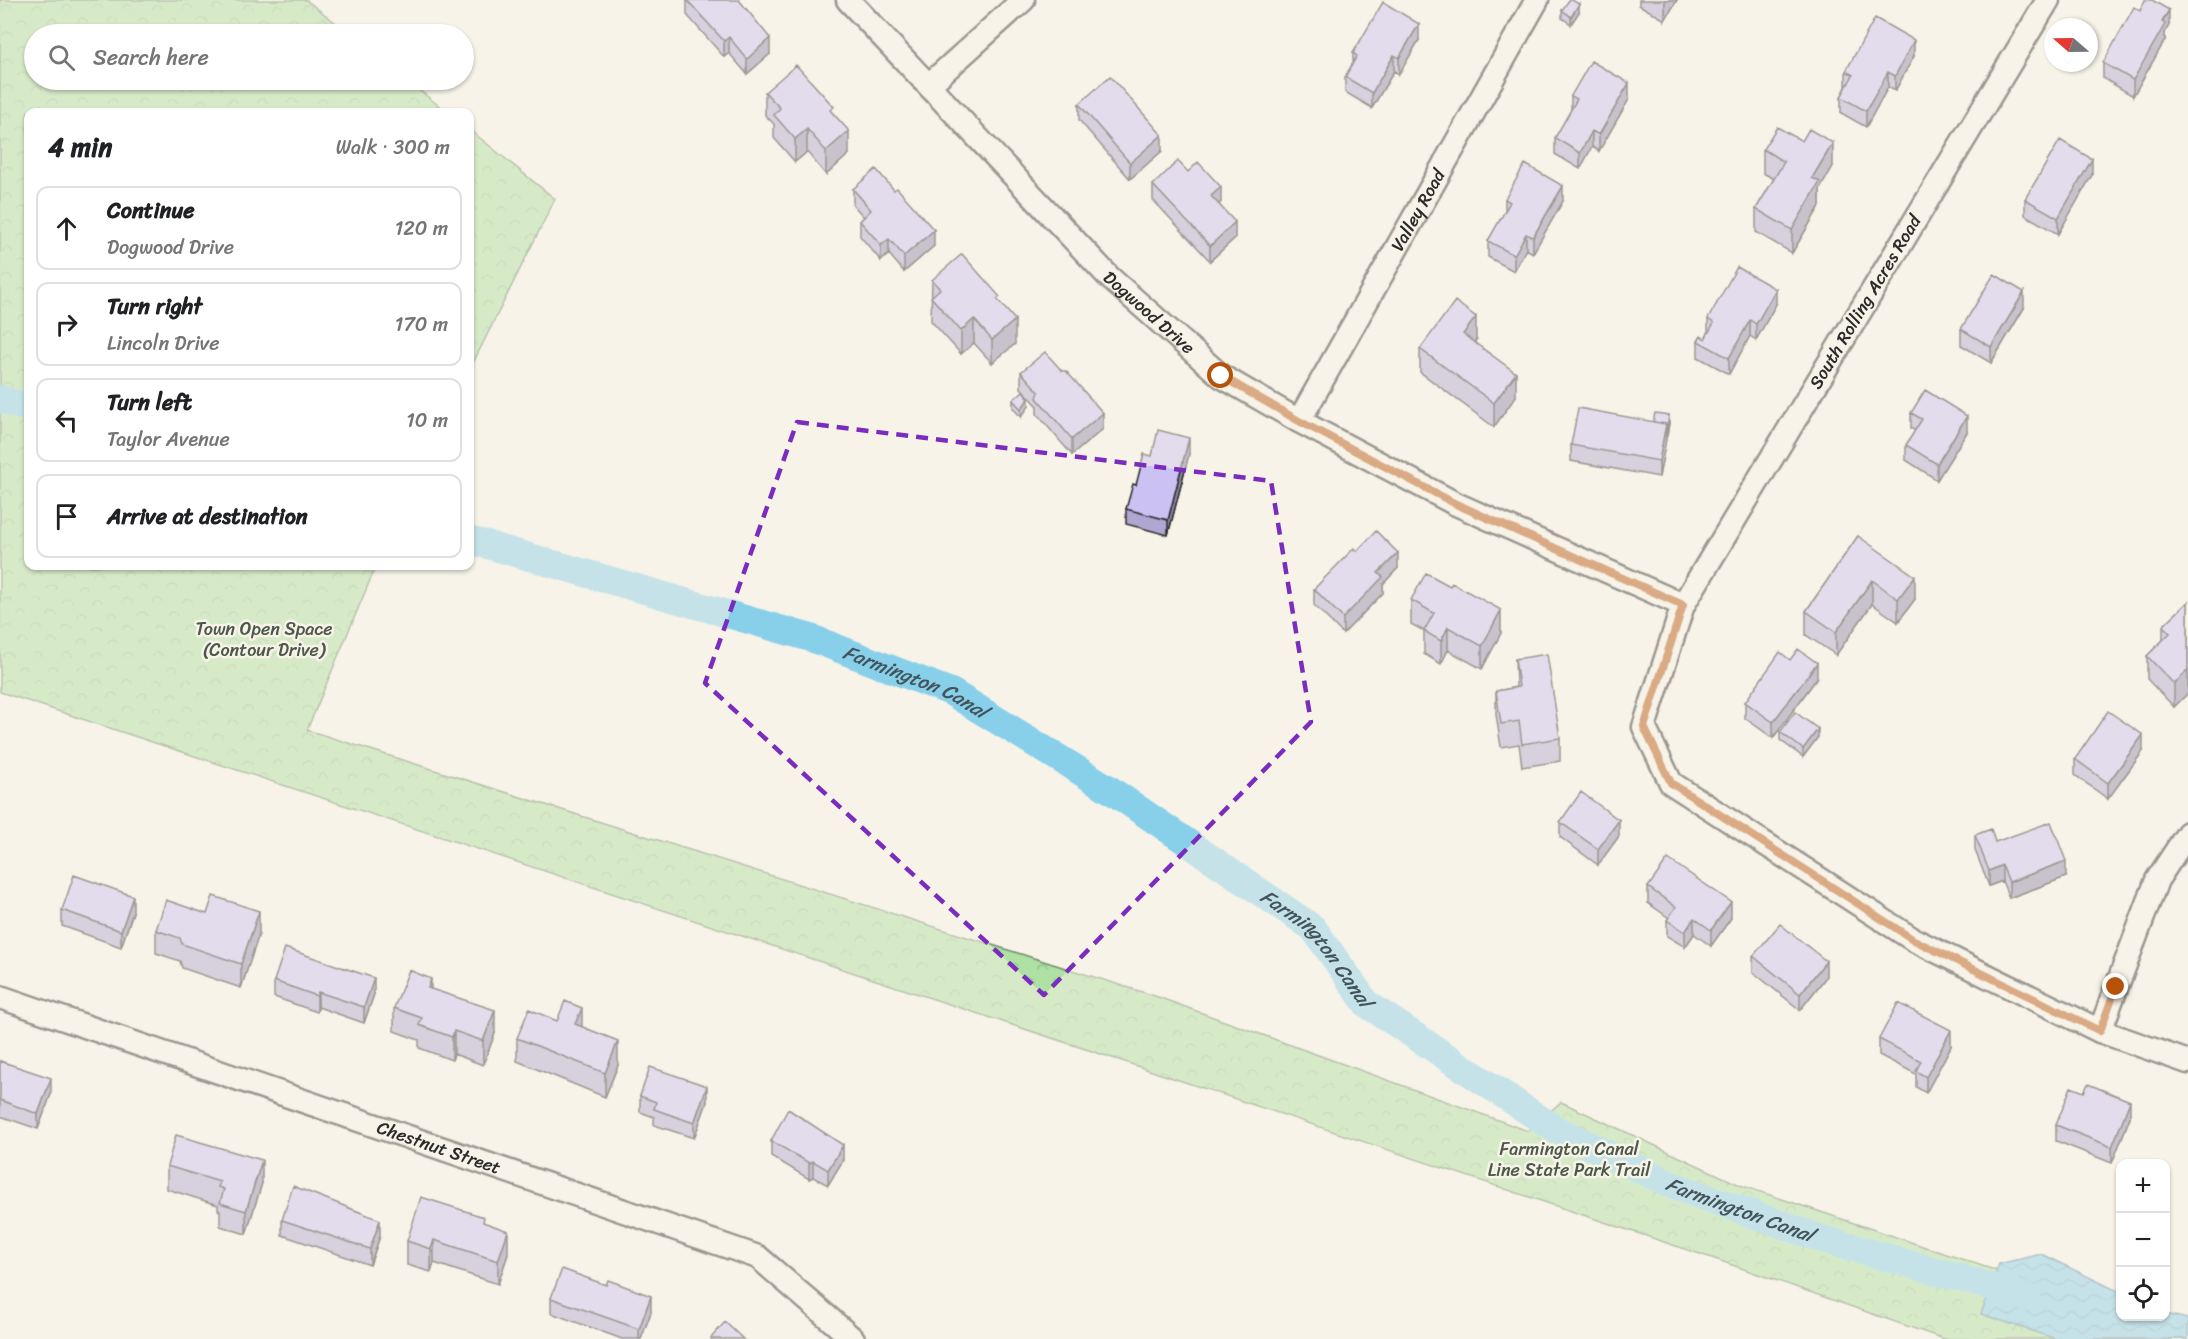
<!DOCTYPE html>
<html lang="en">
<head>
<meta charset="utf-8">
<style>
  :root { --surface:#fff; --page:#f2f2f2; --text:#202124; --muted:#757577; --line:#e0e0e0 }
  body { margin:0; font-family:Sriracha,sans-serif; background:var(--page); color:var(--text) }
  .controls { position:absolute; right:18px; bottom:18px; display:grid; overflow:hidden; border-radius:12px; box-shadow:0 2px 4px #0004 }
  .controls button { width:54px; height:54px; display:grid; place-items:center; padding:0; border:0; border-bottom:2px solid var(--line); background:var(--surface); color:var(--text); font:30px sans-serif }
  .compass { position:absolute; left:2044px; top:18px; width:54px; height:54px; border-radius:50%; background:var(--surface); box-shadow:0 2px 4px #0004; rotate:290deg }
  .stop { position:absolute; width:18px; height:18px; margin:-14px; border:4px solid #b45309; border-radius:50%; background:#fff }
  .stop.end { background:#b45309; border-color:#fff; box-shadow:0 2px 6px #0008 }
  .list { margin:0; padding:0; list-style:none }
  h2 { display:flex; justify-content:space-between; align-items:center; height:78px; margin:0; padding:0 24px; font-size:26px }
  h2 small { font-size:20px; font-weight:400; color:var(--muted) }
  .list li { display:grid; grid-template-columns:39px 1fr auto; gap:18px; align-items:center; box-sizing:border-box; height:84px; margin:0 12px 12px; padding:0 12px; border:2px solid var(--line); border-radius:12px }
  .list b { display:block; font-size:22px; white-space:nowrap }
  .list p { margin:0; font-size:20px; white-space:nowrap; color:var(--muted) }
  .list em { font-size:20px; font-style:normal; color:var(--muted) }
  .icon { flex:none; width:33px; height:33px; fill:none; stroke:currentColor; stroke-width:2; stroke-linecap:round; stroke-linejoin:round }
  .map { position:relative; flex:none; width:2188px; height:1339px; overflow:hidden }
  .search { position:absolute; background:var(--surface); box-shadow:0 2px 4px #0004; left:24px; top:24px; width:450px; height:66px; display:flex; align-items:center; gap:15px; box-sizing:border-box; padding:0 21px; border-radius:33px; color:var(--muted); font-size:22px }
  .panel { position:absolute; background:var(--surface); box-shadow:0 2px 4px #0004; left:24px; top:108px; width:450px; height:462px; border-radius:12px }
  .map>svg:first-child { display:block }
</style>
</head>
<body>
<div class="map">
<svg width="2188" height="1339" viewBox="0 0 2188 1339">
  <defs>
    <pattern id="park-crowns" width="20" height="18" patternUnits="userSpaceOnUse" patternTransform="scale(1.5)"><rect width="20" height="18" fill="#aee1a3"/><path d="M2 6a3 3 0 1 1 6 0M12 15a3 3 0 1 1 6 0" fill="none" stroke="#96c18c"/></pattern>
    <pattern id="water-waves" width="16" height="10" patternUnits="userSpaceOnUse" patternTransform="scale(1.5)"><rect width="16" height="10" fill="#88cfea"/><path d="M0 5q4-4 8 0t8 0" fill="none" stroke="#76b2c9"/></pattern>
  </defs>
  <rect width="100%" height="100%" fill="#f7f3e8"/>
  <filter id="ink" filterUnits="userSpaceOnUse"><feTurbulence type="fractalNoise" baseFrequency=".0167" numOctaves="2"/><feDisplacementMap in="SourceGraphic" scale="12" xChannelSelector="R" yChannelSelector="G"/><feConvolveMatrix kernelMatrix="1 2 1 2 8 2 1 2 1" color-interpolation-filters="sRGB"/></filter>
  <g filter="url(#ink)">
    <path fill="url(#park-crowns)" stroke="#6c8667" stroke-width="1.5" d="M0,0H306L350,34H34V80H406L447,112H28V566H376L307,730L1155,996L1528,1131L1561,1102L1740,1185L2120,1312V1316L2188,1339H1944L1715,1259L1128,1063L0,692Z
      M470,130L555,199L470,369Z"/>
    <path fill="url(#water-waves)" stroke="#638d9e" stroke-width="1.5" d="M2041,1254L2120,1292V1316H2166V1314L2188,1319V1339H2056L1981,1314L1999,1264Z"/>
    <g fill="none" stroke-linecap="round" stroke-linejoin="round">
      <g stroke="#88cfea" stroke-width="28">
        <path d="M0,399L28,408"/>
        <path id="s1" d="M470,540L811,638L951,692L1109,789L1313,928L1367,1004L1555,1129L1677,1187L1822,1239L2027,1297"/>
      </g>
      <defs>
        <g id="minor">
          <path id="s2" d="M848,0L1110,278L1221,376L1299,421L1456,504L1683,605"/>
          <path d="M2048,0L1683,605L1644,727L1671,783L1914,940L2100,1031L2188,1062"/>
          <path d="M930,84L1023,0"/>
          <path id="s3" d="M1299,421L1537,0"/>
          <path id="s4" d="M0,997L758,1257L853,1339"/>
          <path d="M2100,1031L2157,880L2188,833"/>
        </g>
      </defs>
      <use href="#minor" stroke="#2b2b2b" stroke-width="27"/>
      <use href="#minor" stroke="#f7f3e8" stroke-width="22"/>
    </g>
    <path fill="#afa6d1" stroke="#2b2b2b" stroke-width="1.5" d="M687,0L770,54L747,74L729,53L724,57L687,15Z
      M1639,0H1677L1665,20L1639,5Z
      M1562,10L1579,12L1571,24L1562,18Z
      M2169,25L2165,33V40L2133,96L2103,78V63Z
      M1419,40L1399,74L1394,71L1372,108L1345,92V77L1353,63V53Z
      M1914,56L1895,91L1888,87L1866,127L1841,113V97L1846,87V71Z
      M765,92L834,114L849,154L826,175L807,152L795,162L774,138V124L765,115Z
      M1571,96L1629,99L1599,151L1592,147L1580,169L1555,154V138L1571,110Z
      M1079,104L1162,151L1130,179L1079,120Z
      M1763,149L1833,166L1820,189V206L1792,253L1756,232V209L1774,179L1763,173Z
      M1188,172L1221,202L1219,204L1235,238L1210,261L1153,200V185Z
      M2092,175L2058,234L2025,215V199Z
      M853,189L934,246L904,272L889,254L881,261L860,236V221L864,217L853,205Z
      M1505,199L1563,201L1533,253L1526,249L1514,271L1488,257V241L1505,212Z
      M932,280L1000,303L1015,344L992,363L974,343L961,354L931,321Z
      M1776,304L1756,340L1750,336L1729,374L1698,357V341L1705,339L1708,334V319Z
      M2024,308L1991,363L1961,345V329Z
      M1476,340L1474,342L1516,396L1494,427L1420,372V349Z
      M1021,372L1103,429L1072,455L1037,414V405L1021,388Z
      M1013,400L1029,406L1021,417L1013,408Z
      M1911,413L1967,432L1937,480L1906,460V445L1915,431L1911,428Z
      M1653,422L1669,423L1667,436H1666L1659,477L1571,461V445Z
      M1189,454L1168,535L1126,524V509L1136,485L1152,456Z
      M1858,536L1915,599L1898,622L1872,604L1836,655L1806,635V611Z
      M1357,551L1398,568L1383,584V593L1343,634L1314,605V589Z
      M1411,600L1501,633L1482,669L1448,650L1441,664L1424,654V631L1411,624Z
      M2188,602V693L2174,707L2147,679V656L2163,640V626Z
      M1515,659L1560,738V761L1522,767L1519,744L1501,747L1496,714V691L1516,687Z
      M1817,678L1773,738L1745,718V702Z
      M1780,732L1818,737L1803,757L1780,740Z
      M2143,751L2108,799L2075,775V759Z
      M1560,822L1619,836L1598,865L1560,837Z
      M1975,835L1995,842L2066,877L2009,898L2002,881L1989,886L1975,850Z
      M1648,887L1731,918L1711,946L1694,934L1685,947L1667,936V920L1669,918L1648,903Z
      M62,910L133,912L121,947L62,926Z
      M156,930L259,934L241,988L182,968L180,961L156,953Z
      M1753,956L1826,977L1800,1010L1753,972Z
      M274,981L374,994L364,1023L318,1007L317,1012L274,997Z
      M431,989L495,1033L483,1065L454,1054L452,1060L419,1048V1040L394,1031V1008Z
      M557,1021L582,1027L618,1065L605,1097L517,1061V1038Z
      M1879,1039L1951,1046L1926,1093L1916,1087V1074L1879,1055Z
      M0,1061L51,1094L38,1129L0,1116Z
      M640,1096L707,1102L694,1138L654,1125V1117L640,1112Z
      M2130,1117L2112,1163L2056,1141V1125Z
      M771,1141L843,1160L828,1185L813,1177L809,1179L771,1156Z
      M167,1166L262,1183L246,1234L220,1226V1211L218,1210V1205L167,1189Z
      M282,1220L380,1236L370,1265L282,1235Z
      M484,1223L508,1254L498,1284L434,1263L431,1272L407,1265V1241Z
      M606,1285L651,1312L641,1339H622L551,1313V1298Z"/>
    <path fill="#8e87aa" stroke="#2b2b2b" stroke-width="1.5" d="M1665,0H1677L1665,20Z
      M1579,4V12L1571,24V17Z
      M2169,10V25L2165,33V40L2133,96V80Z
      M1419,24V40L1399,74V58Z
      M729,37V53L724,57V41Z
      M770,38V54L747,74V59Z
      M1914,40V56L1895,91V76Z
      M1394,55V71L1372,108V93Z
      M1888,72V87L1866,127V111Z
      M1629,83V99L1599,151V135Z
      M807,129V152L795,162V139Z
      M849,131V154L826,175V151Z
      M1592,131V147L1580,169V153Z
      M1162,135V151L1130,179V163Z
      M1833,143V166L1820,189V206L1792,253V230L1812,178Z
      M2092,159V175L2058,234V218Z
      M1563,186V201L1533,253V237Z
      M1221,187V202L1211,212V196Z
      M1235,222V238L1210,261V246Z
      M934,230V246L904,272V256Z
      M1526,234V249L1514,271V255Z
      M889,239V254L881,261V245Z
      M1776,289V304L1756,340V324Z
      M2024,292V308L1991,363V347Z
      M1476,317V340L1463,357V334Z
      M974,319V343L961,354V331Z
      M1015,320V344L992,363V340Z
      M1750,320V336L1729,374V358Z
      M1516,373V396L1494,427V403Z
      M1029,398V406L1021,417V409Z
      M1103,413V429L1072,455V439Z
      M1669,415V423L1667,436V428Z
      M1967,416V432L1937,480V464Z
      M1666,424V440L1659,477V461Z
      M1189,438V454L1168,535V520Z
      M1398,553V568L1383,584V593L1343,634V618L1378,573Z
      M1915,576V599L1898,622V599Z
      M1872,580V604L1836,655V632Z
      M1501,610V633L1482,669V646Z
      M1448,627V650L1441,664V641Z
      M1817,663V678L1773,738V722Z
      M2188,670V693L2174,707V684Z
      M1818,729V737L1803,757V749Z
      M2143,735V751L2108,799V783Z
      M1619,820V836L1598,865V849Z
      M2066,861V877L2009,898V882Z
      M2002,865V881L1989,886V871Z
      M133,896V912L121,947V931Z
      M1731,902V918L1711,946V930Z
      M259,911V934L241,988V964Z
      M1694,918V934L1685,947V932Z
      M1826,961V977L1800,1010V994Z
      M374,978V994L364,1023V1007Z
      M431,979V1002L428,988Z
      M318,992V1007L317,1012V996Z
      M582,1008V1031L575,1024Z
      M495,1010V1033L483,1065V1041Z
      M1951,1030V1046L1926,1093V1077Z
      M454,1031V1054L452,1060V1037Z
      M618,1041V1065L605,1097V1073Z
      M51,1078V1094L38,1129V1114Z
      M707,1086V1102L694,1138V1123Z
      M2130,1101V1117L2112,1163V1147Z
      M843,1145V1160L828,1185V1170Z
      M262,1160V1183L246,1234V1211Z
      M813,1161V1177L809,1179V1163Z
      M380,1220V1236L370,1265V1249Z
      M508,1231V1254L498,1284V1261Z
      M434,1240V1263L431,1272V1249Z
      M651,1296V1312L641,1339H639V1329Z"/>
    <path fill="#cbc1f3" stroke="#2b2b2b" stroke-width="1.5" d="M687,0H739L770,38L747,59L729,37L724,41Z
      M1569,0H1572L1579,4L1571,17L1562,10Z
      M2145,0H2152L2169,10L2162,22L2165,24L2133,80L2103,63L2134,7L2140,11Z
      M1383,2L1419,24L1399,58L1394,55L1372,93L1345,77L1357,56L1353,53Z
      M1875,18L1914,40L1895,76L1888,72L1866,111L1841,97L1853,75L1846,71Z
      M1591,61L1629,83L1599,135L1592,131L1580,153L1555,138L1577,99L1571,96Z
      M796,65L834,107L830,110L849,131L826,151L807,129L795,139L774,115L780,108L765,92Z
      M1110,76L1162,135L1130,163L1079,104Z
      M1777,127L1802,141L1809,129L1833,143L1812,178L1820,182L1792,230L1756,209L1784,162L1763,149Z
      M2060,140L2092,159L2058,218L2025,199Z
      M1178,161L1188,172L1198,162L1221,187L1211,196L1235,222L1210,246L1153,185Z
      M1525,164L1563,186L1533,237L1526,234L1514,255L1488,241L1510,202L1505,199Z
      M876,169L894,190L897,188L934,230L904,256L889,239L881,245L860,221L871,210L853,189Z
      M962,254L1000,297L997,299L1015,320L992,340L974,319L961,331L931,297L940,289L932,280Z
      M1737,267L1776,289L1756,324L1750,320L1729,358L1698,341L1701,336L1705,339L1714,323L1708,319Z
      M1994,274L2024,292L1991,347L1961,329Z
      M1455,301L1476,317L1463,334L1516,373L1494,403L1420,349Z
      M1045,352L1062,371H1066L1103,413L1072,439L1037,398L1039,392L1021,372Z
      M1925,390L1967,416L1937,464L1906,445L1922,419L1911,413Z
      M1023,391L1029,398L1021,409L1013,400Z
      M1578,408L1666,424L1659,461L1571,445Z
      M1655,413L1669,415L1667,428L1666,424L1653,422Z
      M1158,430L1189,438L1168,520L1126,509L1133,484L1136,485L1144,454L1152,456Z
      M1376,531L1398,553L1378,573L1383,577L1343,618L1314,589L1354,548L1357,551Z
      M1858,536L1915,576L1898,599L1872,580L1836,632L1806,611Z
      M1426,573L1450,586L1452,583L1501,610L1482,646L1448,627L1441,641L1424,631L1434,613L1411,600Z
      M2188,602V670L2174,684L2147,656L2170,633L2163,626Z
      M1798,649L1817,663L1773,722L1745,702L1780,652L1790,660Z
      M1547,654L1560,738L1522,744L1519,721L1501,724L1496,691L1519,687L1515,659Z
      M2108,711L2143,735L2108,783L2075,759Z
      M1795,712L1818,729L1803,749L1780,732Z
      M1581,792L1619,820L1598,849L1560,822Z
      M2051,822L2066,861L2009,882L2002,865L1989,871L1975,835L1991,829L1995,842Z
      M1668,859L1731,902L1711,930L1694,918L1685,932L1667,920L1676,907L1648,887Z
      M74,875L133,896L121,931L62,910Z
      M213,896L259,911L241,964L182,944L180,938L156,930L166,900L207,914Z
      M1780,924L1826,961L1800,994L1753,956Z
      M285,948L374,978L364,1007L318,992L317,996L274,981Z
      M409,970L431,979L428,988L495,1010L483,1041L454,1031L452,1037L419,1025L422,1018L394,1008Z
      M565,1001L582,1008L575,1024L618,1041L605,1073L517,1038L529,1009L557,1021Z
      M1898,1003L1951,1030L1926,1077L1916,1071L1921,1061L1879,1039Z
      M0,1061L51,1078L38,1114L0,1100Z
      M650,1067L707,1086L694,1123L654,1109L656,1102L640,1096Z
      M2088,1084L2130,1101L2112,1147L2056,1125L2071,1087L2084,1092Z
      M788,1109L843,1145L828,1170L813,1161L809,1163L771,1141Z
      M176,1135L262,1160L246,1211L220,1203L224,1189L218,1187L220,1182L167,1166Z
      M293,1186L380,1220L370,1249L282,1220Z
      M421,1197L484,1217L483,1222L508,1231L498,1261L434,1240L431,1249L407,1241Z
      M562,1269L606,1285L608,1280L651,1296L639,1329L551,1298Z
      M725,1322L743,1339H711V1338Z"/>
  </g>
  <g fill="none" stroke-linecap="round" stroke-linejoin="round" filter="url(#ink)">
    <path stroke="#b45309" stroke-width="8" d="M1221,376L1299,421L1456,504L1683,605L1644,727L1671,783L1914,940L2100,1031L2116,987"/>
  </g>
  <path d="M0 0H2188V1339H0ZM797,422L1271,481L1311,722L1044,995L705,683Z" fill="#f7f3e8" fill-opacity=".55" fill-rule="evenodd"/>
  <path fill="none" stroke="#7b2cbf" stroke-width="4.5" stroke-dasharray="12 8" stroke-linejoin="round" d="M797,422L1271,481L1311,722L1044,995L705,683Z"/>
  <g text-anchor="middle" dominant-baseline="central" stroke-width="5" stroke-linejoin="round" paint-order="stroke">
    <g font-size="18" fill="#2b2b2b" stroke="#f7f3e8">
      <text stroke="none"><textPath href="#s3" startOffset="242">Valley Road</textPath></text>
      <text transform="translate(1865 302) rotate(-59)">South Rolling Acres Road</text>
      <text stroke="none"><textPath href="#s2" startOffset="434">Dogwood Drive</textPath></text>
      <text stroke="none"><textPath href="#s4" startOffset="464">Chestnut Street</textPath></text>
    </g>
    <g font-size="18" fill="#4c5849" stroke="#f7f3e8">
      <text x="264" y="629">Town Open Space<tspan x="264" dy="21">(Contour Drive)</tspan></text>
      <text x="1569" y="1149">Farmington Canal<tspan x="1569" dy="21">Line State Park Trail</tspan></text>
    </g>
    <g font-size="20" font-style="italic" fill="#42545b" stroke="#f7f3e8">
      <text stroke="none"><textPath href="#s1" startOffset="468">Farmington Canal</textPath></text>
      <text stroke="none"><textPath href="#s1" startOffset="954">Farmington Canal</textPath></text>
      <text stroke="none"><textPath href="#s1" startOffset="1458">Farmington Canal</textPath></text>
    </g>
  </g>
</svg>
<div class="controls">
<button>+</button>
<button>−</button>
<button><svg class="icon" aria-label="locate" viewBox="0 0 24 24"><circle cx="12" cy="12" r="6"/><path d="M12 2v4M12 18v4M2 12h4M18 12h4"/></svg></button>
</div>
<svg class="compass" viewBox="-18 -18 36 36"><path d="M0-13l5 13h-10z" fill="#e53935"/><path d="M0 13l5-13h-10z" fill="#757577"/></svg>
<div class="stop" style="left:1221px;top:376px"></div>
<div class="stop end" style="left:2116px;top:987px"></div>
<div class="search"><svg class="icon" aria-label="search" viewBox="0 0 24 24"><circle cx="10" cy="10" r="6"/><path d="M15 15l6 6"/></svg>Search here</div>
<section class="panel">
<h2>4 min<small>Walk · 300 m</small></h2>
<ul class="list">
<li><svg class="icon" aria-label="ahead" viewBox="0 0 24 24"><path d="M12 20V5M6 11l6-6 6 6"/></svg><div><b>Continue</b><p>Dogwood Drive</p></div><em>120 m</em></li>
<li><svg class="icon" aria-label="right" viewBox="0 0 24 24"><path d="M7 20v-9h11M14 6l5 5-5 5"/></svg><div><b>Turn right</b><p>Lincoln Drive</p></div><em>170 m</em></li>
<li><svg class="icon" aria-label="left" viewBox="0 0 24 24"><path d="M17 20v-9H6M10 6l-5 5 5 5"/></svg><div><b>Turn left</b><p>Taylor Avenue</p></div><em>10 m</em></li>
<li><svg class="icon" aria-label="arrive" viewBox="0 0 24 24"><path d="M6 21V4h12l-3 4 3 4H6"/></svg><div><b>Arrive at destination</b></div></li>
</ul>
</section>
</div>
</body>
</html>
